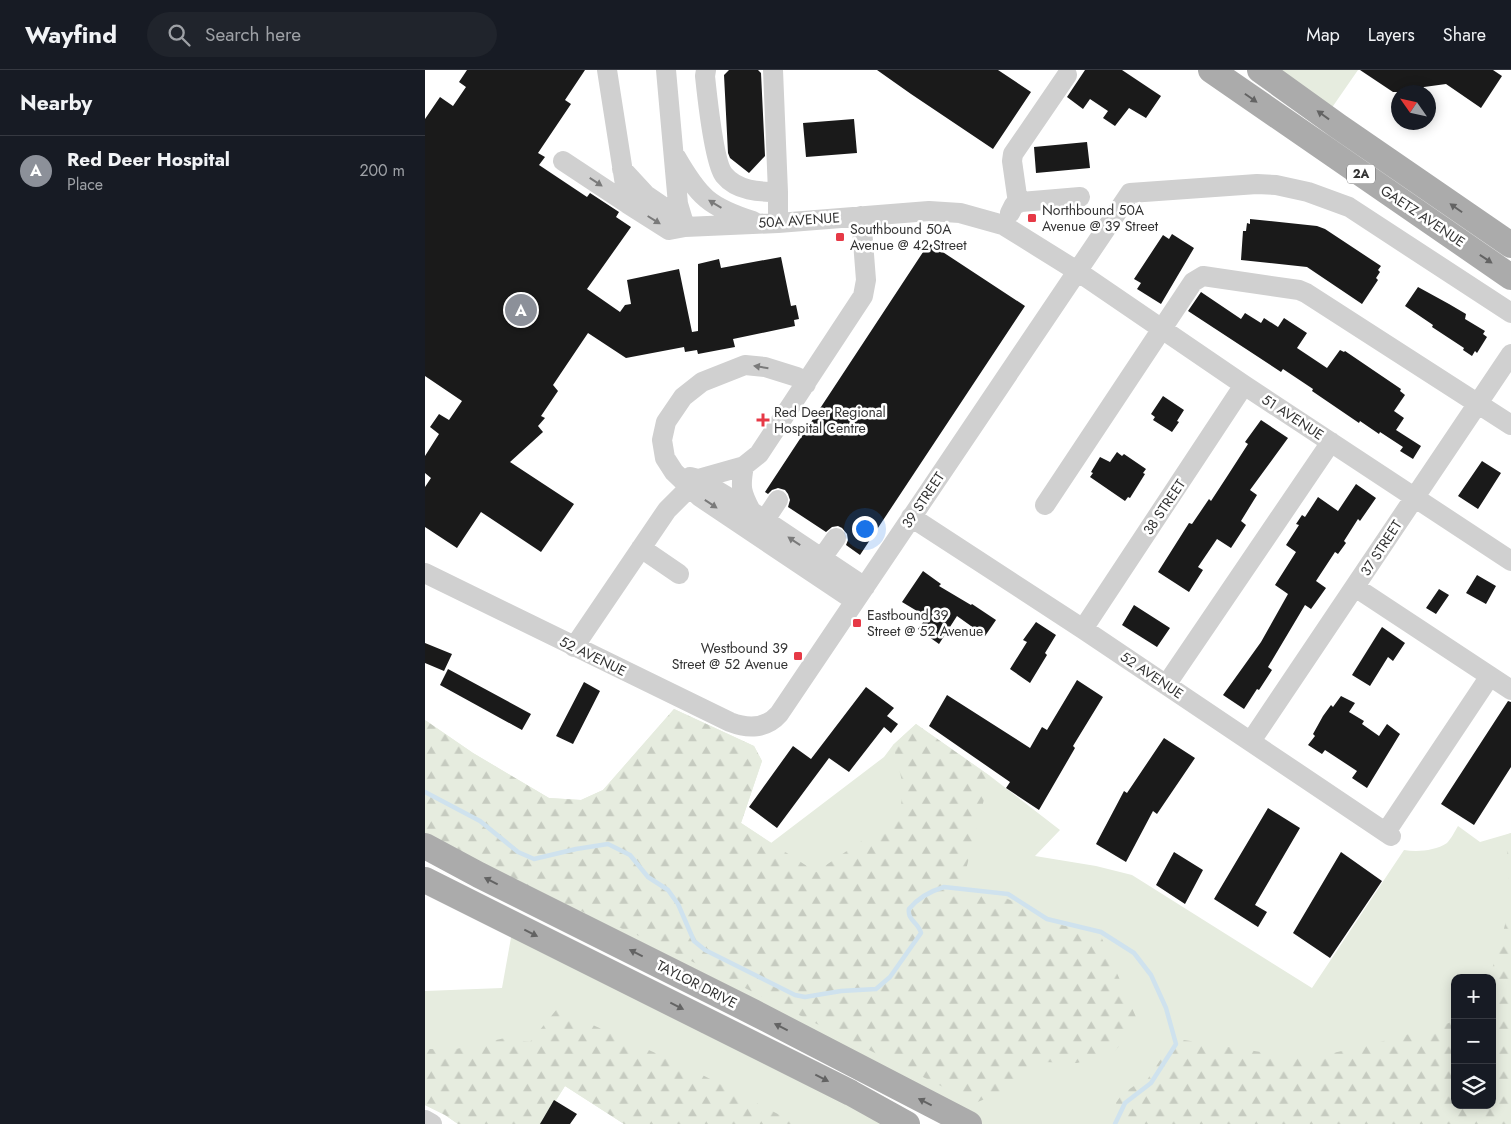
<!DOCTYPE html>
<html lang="en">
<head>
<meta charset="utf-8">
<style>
  :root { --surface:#171b24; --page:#20242c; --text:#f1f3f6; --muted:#9ea1a6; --line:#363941; --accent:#8c9099 }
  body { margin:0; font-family:Jost,sans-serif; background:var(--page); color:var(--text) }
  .controls { position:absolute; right:15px; bottom:15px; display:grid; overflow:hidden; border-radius:10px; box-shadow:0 2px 12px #0003 }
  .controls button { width:45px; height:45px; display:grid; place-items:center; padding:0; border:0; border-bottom:1px solid var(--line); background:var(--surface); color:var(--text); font:25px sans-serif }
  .compass { position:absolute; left:966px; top:15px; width:45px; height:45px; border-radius:50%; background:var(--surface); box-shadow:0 2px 12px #0003; rotate:304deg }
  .you { position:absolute; left:439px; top:458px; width:18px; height:18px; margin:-12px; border:4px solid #fff; border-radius:50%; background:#1a73e8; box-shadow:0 0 0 8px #1a73e833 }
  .badge { display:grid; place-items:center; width:32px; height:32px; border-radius:50%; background:var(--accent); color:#fff; font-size:16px; font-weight:700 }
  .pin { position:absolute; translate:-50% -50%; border:2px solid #fff; box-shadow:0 1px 5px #0006 }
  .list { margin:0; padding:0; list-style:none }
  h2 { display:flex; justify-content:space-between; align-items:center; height:65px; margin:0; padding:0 20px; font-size:21px }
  h2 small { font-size:16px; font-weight:400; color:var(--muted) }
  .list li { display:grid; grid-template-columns:32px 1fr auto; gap:15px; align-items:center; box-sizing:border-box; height:70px; padding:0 20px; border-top:1px solid var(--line) }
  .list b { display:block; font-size:19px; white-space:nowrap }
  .list p { margin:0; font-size:16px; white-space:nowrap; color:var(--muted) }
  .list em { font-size:16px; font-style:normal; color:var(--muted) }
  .icon { flex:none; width:28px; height:28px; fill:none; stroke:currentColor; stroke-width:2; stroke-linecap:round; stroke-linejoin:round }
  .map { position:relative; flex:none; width:1086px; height:1054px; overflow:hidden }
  header { display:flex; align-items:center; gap:30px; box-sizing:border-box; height:70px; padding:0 25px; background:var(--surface); border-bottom:1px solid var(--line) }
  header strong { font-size:24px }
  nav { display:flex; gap:28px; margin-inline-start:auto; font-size:18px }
  .search { width:350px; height:45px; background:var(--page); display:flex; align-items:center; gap:12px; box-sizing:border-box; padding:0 18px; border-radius:28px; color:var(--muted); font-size:19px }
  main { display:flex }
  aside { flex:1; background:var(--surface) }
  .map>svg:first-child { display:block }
</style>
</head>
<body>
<header>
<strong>Wayfind</strong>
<div class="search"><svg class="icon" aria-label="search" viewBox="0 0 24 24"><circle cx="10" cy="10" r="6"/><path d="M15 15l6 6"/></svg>Search here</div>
<nav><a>Map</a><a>Layers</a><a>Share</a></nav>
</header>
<main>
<aside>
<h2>Nearby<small></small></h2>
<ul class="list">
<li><span class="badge">A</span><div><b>Red Deer Hospital</b><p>Place</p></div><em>200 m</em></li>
</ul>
</aside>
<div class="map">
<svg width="1086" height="1054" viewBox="0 0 1086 1054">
  <defs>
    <pattern id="forest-firs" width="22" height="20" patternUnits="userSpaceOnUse" patternTransform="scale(1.25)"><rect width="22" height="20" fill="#e6ecdf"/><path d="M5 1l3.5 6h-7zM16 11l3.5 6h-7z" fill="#c6cbc0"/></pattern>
  </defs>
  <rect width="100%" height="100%" fill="#fff"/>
  <path fill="#e6ecdf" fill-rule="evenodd" d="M856,0H933L906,39Z
    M249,639L329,676L337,691L316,753L346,773L459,687L468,675L491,654L565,706L635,760L610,786L671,796L707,805L887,918L979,780C992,782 1010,781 1022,773C1026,769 1030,761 1033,756L1055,772L1086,763V1054H553L86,811L0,650L48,683L124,728L156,730L178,720ZM1030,908H1067V1035H1030Z
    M87,862L463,1054H199L140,1016L116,1054H33L20,1045L0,1035V921L77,918Z"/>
  <path fill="url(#forest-firs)" d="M249,639L329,676L337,691L316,753L391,802L476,744L477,711L468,675L491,654L565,706L535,823H569L592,833L619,851L675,864L714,954L688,983L652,993L617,992L588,1018L550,1033L228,872L86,811L0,765V650L48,683L124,728L156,730L178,720Z
    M1086,763V1054H697L691,1033L697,1024L709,1016L722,1010L742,980L745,971L759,970L881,989L944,975L1024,953L1030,948V1035H1067V908H1064L1076,871L1085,834L1081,765Z
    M132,939L264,998L372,1054H199L140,1016L116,1054H33L20,1045L0,1035V979H31L80,968L105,972Z"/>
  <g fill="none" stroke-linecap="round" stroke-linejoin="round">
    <path stroke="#cfe2ee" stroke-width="4.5" d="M0,722L55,751L93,782L109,789L151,779L183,774L205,785L223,807L243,820L253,834L269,871L280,880L370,925L380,927L416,921L451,919L465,907L496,863C494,853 482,850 484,839C492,829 506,821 519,817L583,824L622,849L676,862L709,883L726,905L741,938L751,974L726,1013L700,1033L690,1054"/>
  </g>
  <path fill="#1a1a1a" d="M42,0H160L140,30L146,34L113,83L120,87L114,95L162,127L165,123L194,142L191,147L206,157L162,219L195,242L200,235L206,234L202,210L254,199L267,262L273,261V194L294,189L296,198L356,187L366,236L371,235L374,249L369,250L370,256L308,269L310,277L273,284L272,280L260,282L259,277L201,288L163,263L128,315L133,321L116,346L120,348L113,356L118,362L85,392L149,434L116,482L56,442L32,478L0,457V417L6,408L0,403V386L14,364L5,357L14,344L24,350L37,331L0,306V49L15,27L28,36L41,17L34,12Z
    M304,0H333L336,3L340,86L324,103L305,88L303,83L299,5Z
    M452,0H573L606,22L568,79L486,24Z
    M660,0H697L736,26L721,48L704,38L690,56L678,48L683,41L665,29L658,39L642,27Z
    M935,0H1068L1077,6L1056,38L1021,14L999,17L995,22H968Z
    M429,49L432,83L381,87L378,53Z
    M662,72L665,98L611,103L609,77Z
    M825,149L892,156L900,159L956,196L953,200L955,202L951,208L953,210L937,234L882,197L816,190L818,161H821L822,153L825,154Z
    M747,164L769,178L736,234L712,219L716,213L709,209L738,165L744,169Z
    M504,173L600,236L435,485L421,475L423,470L422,464L417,458L413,456L407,457L401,462L363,437L365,430L363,424L360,420L353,418L347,420L343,424L340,422Z
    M993,217L1024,234L1041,244L1040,249L1060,261L1058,264L1062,267L1052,283L1050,281L1047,286L1038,280L1039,278L1007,257L1008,255L980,236Z
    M776,222L816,249L820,243L836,253L839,248L853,257L859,248L882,263L872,278L902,298L915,280L919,282L920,281L976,319L975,321L980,325L969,341L979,348L971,360L996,376L988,389L975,381L978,377L955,362L954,364L935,351L934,353L887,321L888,319L858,299L856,302L763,241Z
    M738,326L759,340L752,351L754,352L747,362L728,350L730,347L726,344Z
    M836,350L863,368L825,420L832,425L816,451L821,455L806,478L792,469L773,497L778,500L764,522L733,502L764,453L767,454L784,429L786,431L803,405L823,374L820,372Z
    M692,382L697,386L699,384L721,399L718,403L720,404L705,428L703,427L700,431L665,407L668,403L666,402L675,387L685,392Z
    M1057,391L1076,403L1053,439L1033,426Z
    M931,414L951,428L935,451L933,449L919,471L921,473L913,484L910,482L891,511L901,518L886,539L880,535L843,597L847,600L834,620L832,619L819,639L798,625L836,572L863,524L850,515L871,482L861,475L874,455L871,454L877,445L880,447L893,427L913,441Z
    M498,501L516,514L514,516L546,535L547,534L571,550L560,566L532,546L514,574L493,559L502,547L477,532Z
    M1052,505L1071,516L1061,534L1041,523Z
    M1014,519L1024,525L1011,544L1001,538Z
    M709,535L745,558L732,577L697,555Z
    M611,552L631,565L620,583L622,585L605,613L585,599L602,572L598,570Z
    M957,557L980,573L968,591L963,587L945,616L927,605Z
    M0,573L27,584L19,601L0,593Z
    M23,599L106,644L97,660L15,615Z
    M652,610L678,627L648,676L650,678L614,740L581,718L585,712L504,656L522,625L605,678L617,657L622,660Z
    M159,612L175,621L148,674L131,666Z
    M441,617L469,638L462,646L473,654L466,663L459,657L424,702L404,688L352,758L324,737L368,676L386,689Z
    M916,626L930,633L924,642L939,651L937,654L954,666L962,654L975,664L942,718L927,708L932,701L900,680L897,684L883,675L890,666L888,664L898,646L906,635L908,637Z
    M1083,631L1086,632V697L1049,755L1016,734Z
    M739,668L770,688L732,744L728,741L701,792L671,774L699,721L702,723Z
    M843,738L875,758L830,835L842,842L833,857L789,829Z
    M749,782L778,800L760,834L731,815Z
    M916,782L957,811L905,888L868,863Z
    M129,1030L152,1044L145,1054H115Z"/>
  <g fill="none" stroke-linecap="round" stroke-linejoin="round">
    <path stroke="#d0d0d0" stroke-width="20" d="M182,0L203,134L244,160L260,157L353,153L504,141L535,143L578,155L652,201L819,315L1086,491
      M241,0L253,134L260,157
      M281,0L280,6C282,25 289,93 299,105C312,121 334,122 353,122
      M348,0L353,122V153
      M251,87C274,127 284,137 328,151
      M138,91L203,134
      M197,99L221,125L240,138L259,155
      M593,133L587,91L588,84L642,5
      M585,143L589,135L596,132L655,127
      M381,314L372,307L340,297L320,295L277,312L258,327L241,352L237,370L240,388L249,402L275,427L430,531
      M319,396C315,417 316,422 326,441
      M265,407L273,409L326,441L440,517
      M620,435L768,212L778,206L874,220L881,223L1086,355
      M486,447L658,559L966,766
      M332,462L353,430
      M216,478L254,504
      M389,499L411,468
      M0,503L305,652C323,659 341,659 354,644L705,123L832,114L851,115L883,122L924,137L1086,243
      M930,517L1086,620
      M658,559L819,315
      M149,577L242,440L273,409L319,396L334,384L438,226L441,210L436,146
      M741,615L906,372
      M826,671L1086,284
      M961,762L1065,606
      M0,1050L7,1054"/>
    <path stroke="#ababab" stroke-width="26" d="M786,0L1086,207
      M835,0L913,56L1086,175
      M0,776L54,805L328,942L544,1054
      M0,810L426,1023L482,1054"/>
  </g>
  <defs><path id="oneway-solid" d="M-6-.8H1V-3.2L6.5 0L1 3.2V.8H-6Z" transform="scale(1.25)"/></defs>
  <g fill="#636363">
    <use href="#oneway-solid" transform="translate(826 28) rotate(35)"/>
    <use href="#oneway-solid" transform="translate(898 45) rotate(-144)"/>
    <use href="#oneway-solid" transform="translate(1031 138) rotate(-145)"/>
    <use href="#oneway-solid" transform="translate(1061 189) rotate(34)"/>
    <use href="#oneway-solid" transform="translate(66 811) rotate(-153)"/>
    <use href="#oneway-solid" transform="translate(106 863) rotate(27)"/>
    <use href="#oneway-solid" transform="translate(211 883) rotate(-153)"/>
    <use href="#oneway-solid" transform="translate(252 936) rotate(27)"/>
    <use href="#oneway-solid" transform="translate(356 957) rotate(-153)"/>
    <use href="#oneway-solid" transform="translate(397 1008) rotate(27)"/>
    <use href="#oneway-solid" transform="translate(500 1032) rotate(-153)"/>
  </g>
  <g fill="#7a7a7a">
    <use href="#oneway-solid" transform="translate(171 112) rotate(33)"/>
    <use href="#oneway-solid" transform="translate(290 134) rotate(-149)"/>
    <use href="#oneway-solid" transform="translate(229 150) rotate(32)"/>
    <use href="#oneway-solid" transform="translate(336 297) rotate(-171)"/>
    <use href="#oneway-solid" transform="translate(286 434) rotate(34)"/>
    <use href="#oneway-solid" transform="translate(369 471) rotate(-146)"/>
  </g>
  <g fill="#e63946" stroke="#fff" stroke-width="2">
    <rect x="602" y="143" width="10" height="10" rx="2.5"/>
    <rect x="410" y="162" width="10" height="10" rx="2.5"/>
    <path d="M335.5 342.5h5v5h5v5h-5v5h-5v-5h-5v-5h5z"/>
    <rect x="427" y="548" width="10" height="10" rx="2.5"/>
    <rect x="368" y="581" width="10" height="10" rx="2.5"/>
  </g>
  <g text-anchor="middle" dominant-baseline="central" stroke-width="5" stroke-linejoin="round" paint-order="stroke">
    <rect fill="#fff" stroke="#707070" stroke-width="1" x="922" y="94.5" width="28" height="19" rx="4"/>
    <g font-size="12" font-weight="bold" fill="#333">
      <text x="936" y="104">2A</text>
    </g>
    <g font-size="14" fill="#333" stroke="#fff" text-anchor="start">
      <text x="617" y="140">Northbound 50A<tspan x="617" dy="16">Avenue @ 39 Street</tspan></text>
      <text x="425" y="159">Southbound 50A<tspan x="425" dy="16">Avenue @ 42 Street</tspan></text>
      <text x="349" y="342">Red Deer Regional<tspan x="349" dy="16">Hospital Centre</tspan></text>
      <text x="442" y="545">Eastbound 39<tspan x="442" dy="16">Street @ 52 Avenue</tspan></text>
      <text x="363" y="578" text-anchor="end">Westbound 39<tspan x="363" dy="16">Street @ 52 Avenue</tspan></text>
    </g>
    <g font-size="14" fill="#333" stroke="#fff">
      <text transform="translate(998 146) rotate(34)">GAETZ AVENUE</text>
      <text transform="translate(374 150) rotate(-4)">50A AVENUE</text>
      <text transform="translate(868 347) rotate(33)">51 AVENUE</text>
      <text transform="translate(498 430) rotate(-56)">39 STREET</text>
      <text transform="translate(739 437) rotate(-56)">38 STREET</text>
      <text transform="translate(956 478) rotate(-57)">37 STREET</text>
      <text transform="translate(168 586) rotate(26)">52 AVENUE</text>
      <text transform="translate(727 605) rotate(34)">52 AVENUE</text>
      <text transform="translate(272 914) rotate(27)">TAYLOR DRIVE</text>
    </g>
  </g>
</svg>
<div class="controls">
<button>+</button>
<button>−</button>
<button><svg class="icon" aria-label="layers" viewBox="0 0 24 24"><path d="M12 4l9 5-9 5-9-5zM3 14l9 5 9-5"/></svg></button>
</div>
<svg class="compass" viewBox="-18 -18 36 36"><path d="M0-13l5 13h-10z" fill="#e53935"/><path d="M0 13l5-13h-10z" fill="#9ea1a6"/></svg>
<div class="you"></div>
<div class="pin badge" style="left:96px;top:240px">A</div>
</div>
</main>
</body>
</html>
